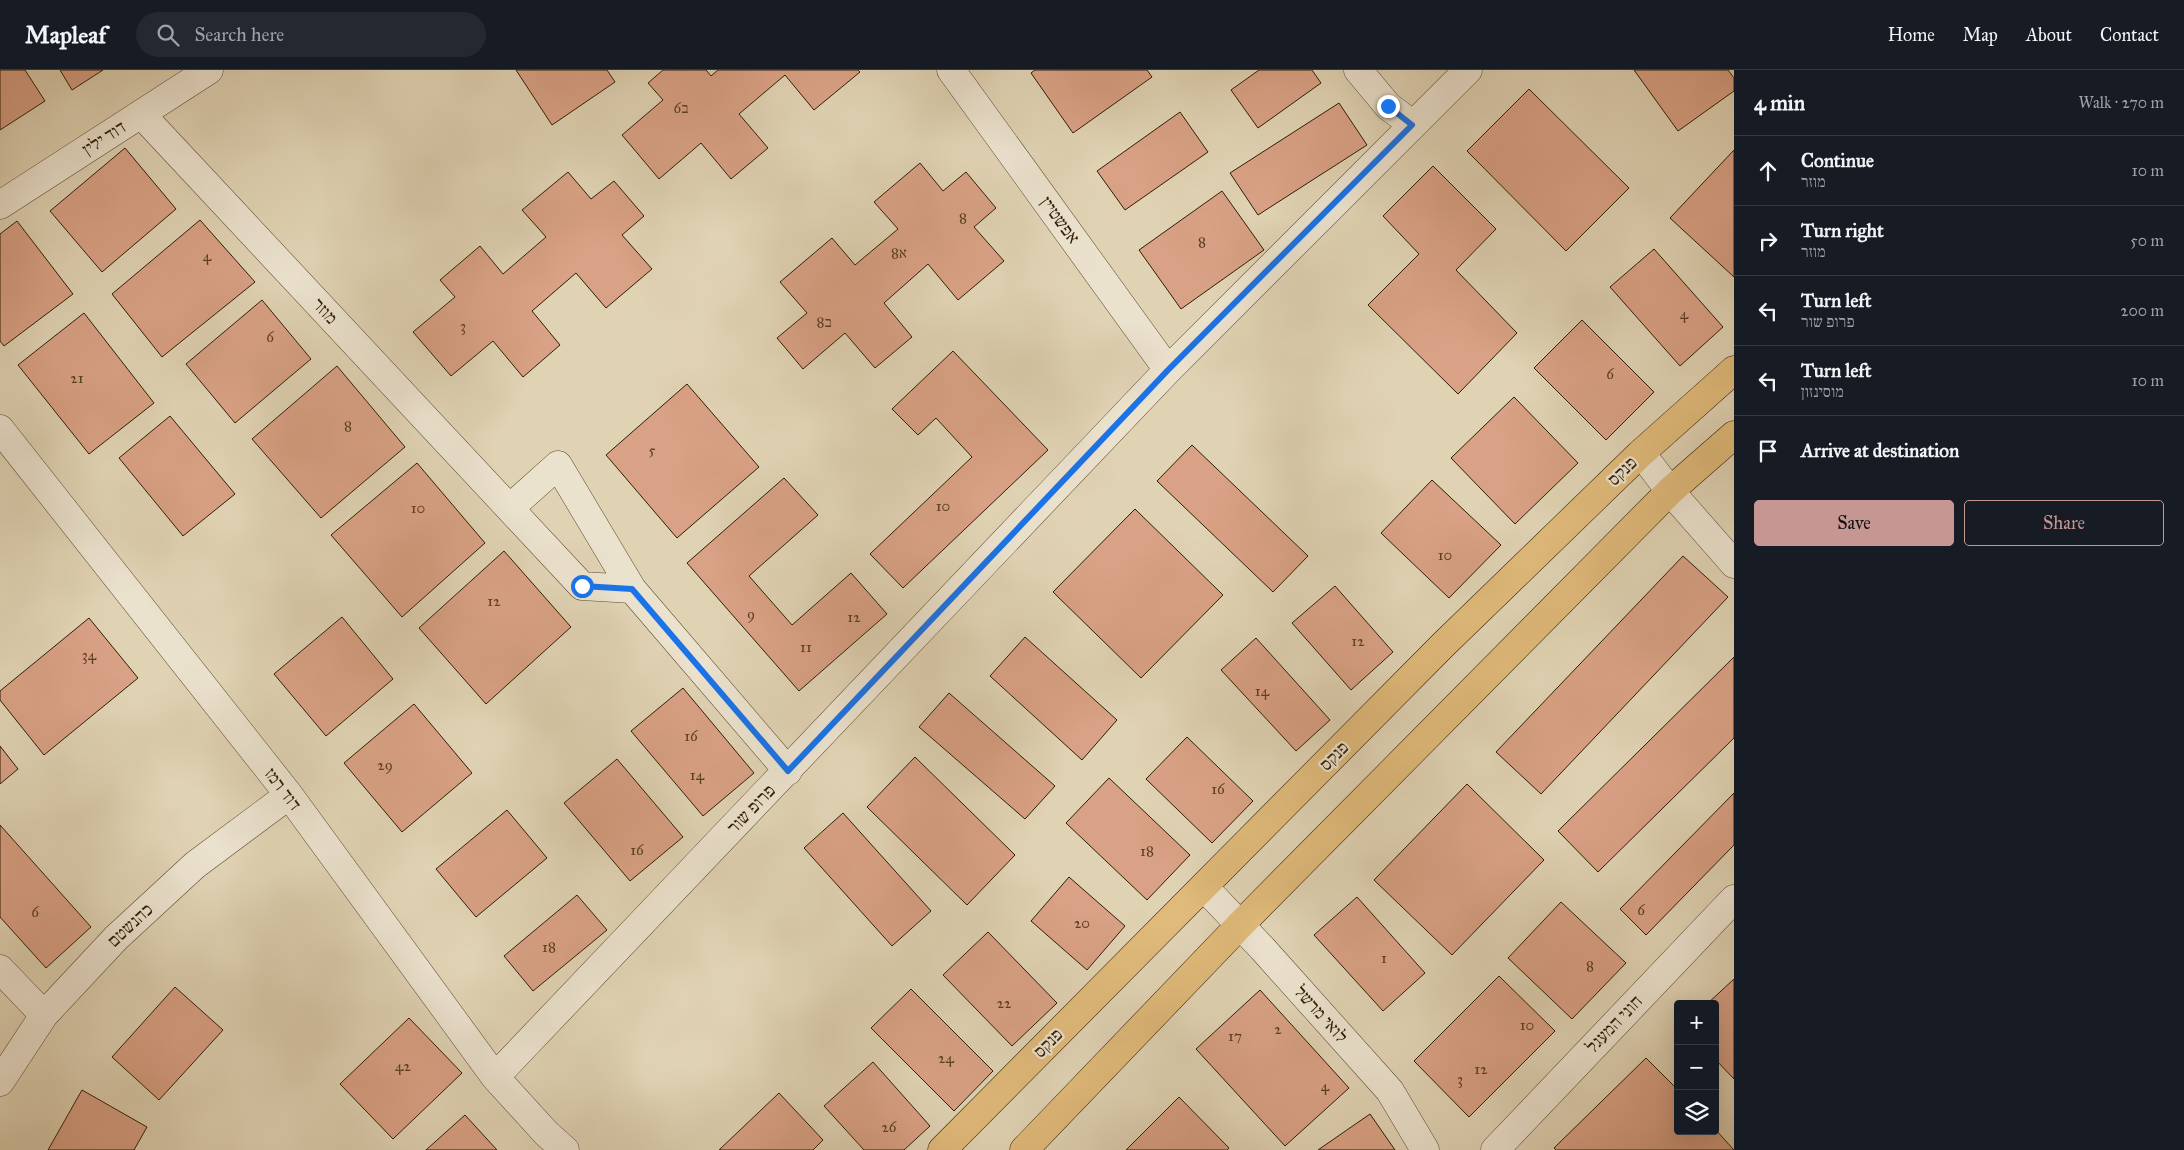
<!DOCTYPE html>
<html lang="en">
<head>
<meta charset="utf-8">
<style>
  :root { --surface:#171b24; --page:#242831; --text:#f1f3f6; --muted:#9ea1a6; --line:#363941; --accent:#c59692 }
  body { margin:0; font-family:"IM FELL Great Primer","Frank Ruhl Libre",serif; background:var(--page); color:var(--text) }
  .controls { position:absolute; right:15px; bottom:15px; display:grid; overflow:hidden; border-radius:5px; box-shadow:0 5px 20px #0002 }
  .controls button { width:45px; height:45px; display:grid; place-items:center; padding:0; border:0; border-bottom:1px solid var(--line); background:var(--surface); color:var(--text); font:25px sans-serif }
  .stop { position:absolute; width:15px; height:15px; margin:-11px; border:4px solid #1a73e8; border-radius:50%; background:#fff }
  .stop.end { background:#1a73e8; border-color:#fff; box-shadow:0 1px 5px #0008 }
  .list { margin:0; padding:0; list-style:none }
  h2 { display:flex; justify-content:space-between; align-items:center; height:65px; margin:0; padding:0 20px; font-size:21px }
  h2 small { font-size:16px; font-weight:400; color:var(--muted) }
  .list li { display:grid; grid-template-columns:32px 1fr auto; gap:15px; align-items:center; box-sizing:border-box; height:70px; padding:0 20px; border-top:1px solid var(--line) }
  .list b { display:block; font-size:19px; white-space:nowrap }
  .list p { margin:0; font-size:16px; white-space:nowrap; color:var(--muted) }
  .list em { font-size:16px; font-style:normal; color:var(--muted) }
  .actions { display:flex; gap:10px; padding:15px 20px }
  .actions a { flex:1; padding:11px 0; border:1px solid var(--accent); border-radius:5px; text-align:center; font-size:18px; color:var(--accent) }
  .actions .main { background:var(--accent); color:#111 }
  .icon { flex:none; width:28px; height:28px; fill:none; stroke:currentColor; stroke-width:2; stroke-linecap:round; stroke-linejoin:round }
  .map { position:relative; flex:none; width:1734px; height:1080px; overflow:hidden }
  header { display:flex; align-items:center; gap:30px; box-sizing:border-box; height:70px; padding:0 25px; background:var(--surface); border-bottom:1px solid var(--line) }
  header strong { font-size:24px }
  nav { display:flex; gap:28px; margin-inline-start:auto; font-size:18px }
  .search { width:350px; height:45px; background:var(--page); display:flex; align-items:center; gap:12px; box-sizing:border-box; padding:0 18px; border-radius:28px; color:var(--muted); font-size:19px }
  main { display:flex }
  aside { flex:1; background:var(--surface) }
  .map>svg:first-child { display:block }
</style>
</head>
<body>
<header>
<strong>Mapleaf</strong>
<div class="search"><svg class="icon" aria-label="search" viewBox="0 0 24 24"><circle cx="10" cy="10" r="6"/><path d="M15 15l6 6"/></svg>Search here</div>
<nav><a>Home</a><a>Map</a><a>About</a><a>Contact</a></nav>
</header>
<main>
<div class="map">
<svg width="1734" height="1080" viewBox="0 0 1734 1080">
  <rect width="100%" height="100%" fill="#e0d3b4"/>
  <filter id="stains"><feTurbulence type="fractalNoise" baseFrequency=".004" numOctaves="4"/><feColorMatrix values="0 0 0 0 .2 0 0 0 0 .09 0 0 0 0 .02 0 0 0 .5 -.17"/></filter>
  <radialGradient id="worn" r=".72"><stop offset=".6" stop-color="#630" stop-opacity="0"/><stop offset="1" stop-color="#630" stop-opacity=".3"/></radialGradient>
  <path fill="#d9a185" stroke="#2f1d04" d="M0,0H25L45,31L0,60Z
    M60,0H103L72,20Z
    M516,0H607L615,12L552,55Z
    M663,0H706L711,6L718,0H858L860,2L814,40L785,5L739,44L768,78L731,109L701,73L659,109L622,65L663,30L648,13Z
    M1035,0H1147L1152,7L1073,63L1031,3Z
    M1259,0H1312L1321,13L1258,58L1231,20Z
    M1634,0H1728L1734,8V21L1678,61Z
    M1529,19L1629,118L1566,181L1467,81Z
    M1339,33L1367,75L1258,145L1230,103Z
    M1180,42L1208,82L1125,140L1097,101Z
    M125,78L176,139L102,202L50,141Z
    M1734,80V207L1670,148Z
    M920,93L943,121L966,102L996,138L974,157L1004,191L958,230L928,194L884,233L912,267L875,298L845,263L803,299L777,268L807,243L780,212L832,168L855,195L898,159L874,132Z
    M1433,96L1496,159L1456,200L1517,263L1458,324L1368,235L1419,184L1383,146Z
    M568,102L591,129L614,111L644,146L622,165L652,199L606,238L576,203L532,241L560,275L523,307L493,271L451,306L413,262L455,227L440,210L480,176L503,204L546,167L522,140Z
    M1222,121L1264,180L1181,239L1139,180Z
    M200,150L255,212L162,287L112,224Z
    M17,151L73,224L4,276L0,271V164Z
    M1654,179L1723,257L1680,296L1610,217Z
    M262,230L311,289L235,353L186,294Z
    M84,243L154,333L89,384L18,295Z
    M1582,250L1654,322L1606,370L1534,298Z
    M953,281L1048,380L903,518L870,484L972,387L936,348L918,365L892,339Z
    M337,296L405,377L321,448L252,369Z
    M687,314L759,397L677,468L606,385Z
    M1514,327L1578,393L1515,454L1451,388Z
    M170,346L235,424L183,466L119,388Z
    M1192,375L1308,486L1273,522L1157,411Z
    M417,393L485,473L402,547L331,465Z
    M784,408L818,445L749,506L792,555L851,503L887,544L799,621L687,493Z
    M1432,410L1501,475L1449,528L1381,463Z
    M1135,439L1223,525L1141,608L1053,522Z
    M504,481L571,557L486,634L419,558Z
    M1683,486L1728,527L1541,724L1496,682Z
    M1335,516L1393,582L1351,620L1292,553Z
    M342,547L393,609L326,666L274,604Z
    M89,548L138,608L44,685L0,630V621Z
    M1025,567L1117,650L1082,690L990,606Z
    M1256,568L1330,650L1296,681L1221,600Z
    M1734,587V668L1598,802L1558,761Z
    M683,618L754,703L703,746L631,661Z
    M949,623L1055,716L1025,749L919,657Z
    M414,634L472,703L402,762L344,693Z
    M1187,667L1253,731L1212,773L1146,709Z
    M0,676L18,699L0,714Z
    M915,687L1015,785L967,835L867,737Z
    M617,689L683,767L630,811L564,733Z
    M1109,708L1190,785L1147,830L1066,753Z
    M1467,714L1544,790L1452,885L1374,810Z
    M1734,723V775L1646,865L1620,839Z
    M507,740L547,788L476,847L436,799Z
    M843,743L931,841L892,876L804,778Z
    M0,755L91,857L46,898L0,847Z
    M1069,807L1125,856L1087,900L1031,851Z
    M577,825L607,860L533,921L504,886Z
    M1357,827L1425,903L1383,941L1314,865Z
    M1561,832L1626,893L1572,949L1508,888Z
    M988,862L1057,933L1012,976L943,905Z
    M1499,906L1555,961L1469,1047L1414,991Z
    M1734,909V1009L1715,989V934H1707Z
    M175,917L223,960L159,1030L112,987Z
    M911,919L993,1001L954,1041L871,958Z
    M1260,920L1349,1018L1285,1076L1196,979Z
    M409,948L462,1003L393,1069L340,1014Z
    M1646,988L1678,1020V1061H1715V1059L1734,1080H1556L1554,1078Z
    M873,992L930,1056L904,1080H864L824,1036Z
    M82,1020L147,1057L134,1080H48Z
    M779,1023L823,1070L813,1080H719Z
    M1179,1027L1229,1078L1227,1080H1126Z
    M1370,1044L1395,1080H1318Z
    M465,1045L497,1080H426Z"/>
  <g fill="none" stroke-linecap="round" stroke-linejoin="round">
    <defs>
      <path id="minor" d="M951,0L1168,300
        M1358,0L1388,36L1413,55
        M141,44L582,516L632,519L788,701
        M0,135L209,0
        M0,359L289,725L495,1007L546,1063L565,1080
        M1641,383L1670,421L1734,494
        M510,438L558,395L632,519
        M1204,817L1262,878L1390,1021L1425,1080
        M0,899L44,945
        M495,1007L1168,300L1468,0
        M0,1012L44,945L116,868L195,795L289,725
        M1495,1080L1734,829"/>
      <path id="major" d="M942,1080L1444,574L1641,383L1734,300
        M1024,1080L1240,855L1670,421L1734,365"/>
    </defs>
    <use href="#minor" stroke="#5b4a30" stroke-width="29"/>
    <use href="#major" stroke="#2f1d04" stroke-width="29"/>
    <use href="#minor" stroke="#ebe2ce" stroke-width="28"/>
    <use href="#major" stroke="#e0ba7a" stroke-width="28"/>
  </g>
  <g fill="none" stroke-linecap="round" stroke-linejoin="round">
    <path stroke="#1a73e8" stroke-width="6" d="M582,516L632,519L788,701L1168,300L1412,55L1388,36"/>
  </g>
  <g text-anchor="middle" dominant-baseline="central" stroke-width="4.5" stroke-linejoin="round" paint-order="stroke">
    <g font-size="15" fill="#5a3e24">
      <text x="681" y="38">6ב</text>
      <text x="963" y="148">8</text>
      <text x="1202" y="172">8</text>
      <text x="899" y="183">8א</text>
      <text x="207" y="186">4</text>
      <text x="1684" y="244">4</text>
      <text x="824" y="252">8ב</text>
      <text x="463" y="256">3</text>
      <text x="270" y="267">6</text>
      <text x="1610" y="304">6</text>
      <text x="77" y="308">21</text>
      <text x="348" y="356">8</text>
      <text x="652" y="380">5</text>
      <text x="943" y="436">10</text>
      <text x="418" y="438">10</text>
      <text x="1445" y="485">10</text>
      <text x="494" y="531">12</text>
      <text x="751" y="544">9</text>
      <text x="854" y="547">12</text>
      <text x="1358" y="571">12</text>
      <text x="806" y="577">11</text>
      <text x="89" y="585">34</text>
      <text x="1262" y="621">14</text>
      <text x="691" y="666">16</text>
      <text x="385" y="695">29</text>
      <text x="697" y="705">14</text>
      <text x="1218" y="719">16</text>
      <text x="637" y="780">16</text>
      <text x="1147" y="781">18</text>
      <text x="1641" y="840">6</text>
      <text x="35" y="842">6</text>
      <text x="1082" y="853">20</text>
      <text x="549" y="877">18</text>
      <text x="1384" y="888">1</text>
      <text x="1590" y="896">8</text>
      <text x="1004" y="933">22</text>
      <text x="1527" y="955">10</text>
      <text x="1278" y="959">2</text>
      <text x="1235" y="966">17</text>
      <text x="946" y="988">24</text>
      <text x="403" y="996">42</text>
      <text x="1481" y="999">12</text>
      <text x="1460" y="1009">3</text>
      <text x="1325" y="1016">4</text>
      <text x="889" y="1057">26</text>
    </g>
    <g font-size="18" fill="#2f1d04" stroke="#ebe2ce">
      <text transform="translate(104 68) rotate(-33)">דוד ילין</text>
      <text transform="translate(1060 150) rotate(54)">אפשטיין</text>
      <text transform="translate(325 241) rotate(47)">מוזר</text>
      <text transform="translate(1622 401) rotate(-44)">פנקס</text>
      <text transform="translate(1334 686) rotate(-45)">פנקס</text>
      <text transform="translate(283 719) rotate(53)">דוד רמז</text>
      <text transform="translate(751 739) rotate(-46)">פרופ שור</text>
      <text transform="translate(130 855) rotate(-43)">כהנשטם</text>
      <text transform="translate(1321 944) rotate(48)">לואי מרשל</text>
      <text transform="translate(1614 954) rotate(-46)">חוני המעגל</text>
      <text transform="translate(1048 973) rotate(-45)">פנקס</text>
    </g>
  </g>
  <rect width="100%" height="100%" filter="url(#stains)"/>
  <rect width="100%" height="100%" fill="url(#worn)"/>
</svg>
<div class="controls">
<button>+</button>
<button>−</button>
<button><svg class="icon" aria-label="layers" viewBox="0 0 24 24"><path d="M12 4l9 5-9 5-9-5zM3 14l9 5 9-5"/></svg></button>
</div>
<div class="stop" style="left:582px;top:516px"></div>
<div class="stop end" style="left:1388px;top:36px"></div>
</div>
<aside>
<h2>4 min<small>Walk · 270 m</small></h2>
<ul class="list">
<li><svg class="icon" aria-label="ahead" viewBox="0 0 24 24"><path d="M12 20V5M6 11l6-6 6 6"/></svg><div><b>Continue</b><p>מוזר</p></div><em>10 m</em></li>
<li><svg class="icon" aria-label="right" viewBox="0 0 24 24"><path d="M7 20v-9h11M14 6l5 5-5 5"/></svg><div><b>Turn right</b><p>מוזר</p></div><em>50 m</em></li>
<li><svg class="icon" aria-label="left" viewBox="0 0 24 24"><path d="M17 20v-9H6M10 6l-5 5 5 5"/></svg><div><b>Turn left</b><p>פרופ שור</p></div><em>200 m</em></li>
<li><svg class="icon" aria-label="left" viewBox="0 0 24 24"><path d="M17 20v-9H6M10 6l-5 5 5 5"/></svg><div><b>Turn left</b><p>מוסינזון</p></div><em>10 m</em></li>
<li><svg class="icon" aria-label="arrive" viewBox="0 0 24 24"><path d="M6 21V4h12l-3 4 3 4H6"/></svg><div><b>Arrive at destination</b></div></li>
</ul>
<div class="actions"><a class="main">Save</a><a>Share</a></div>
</aside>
</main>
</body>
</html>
